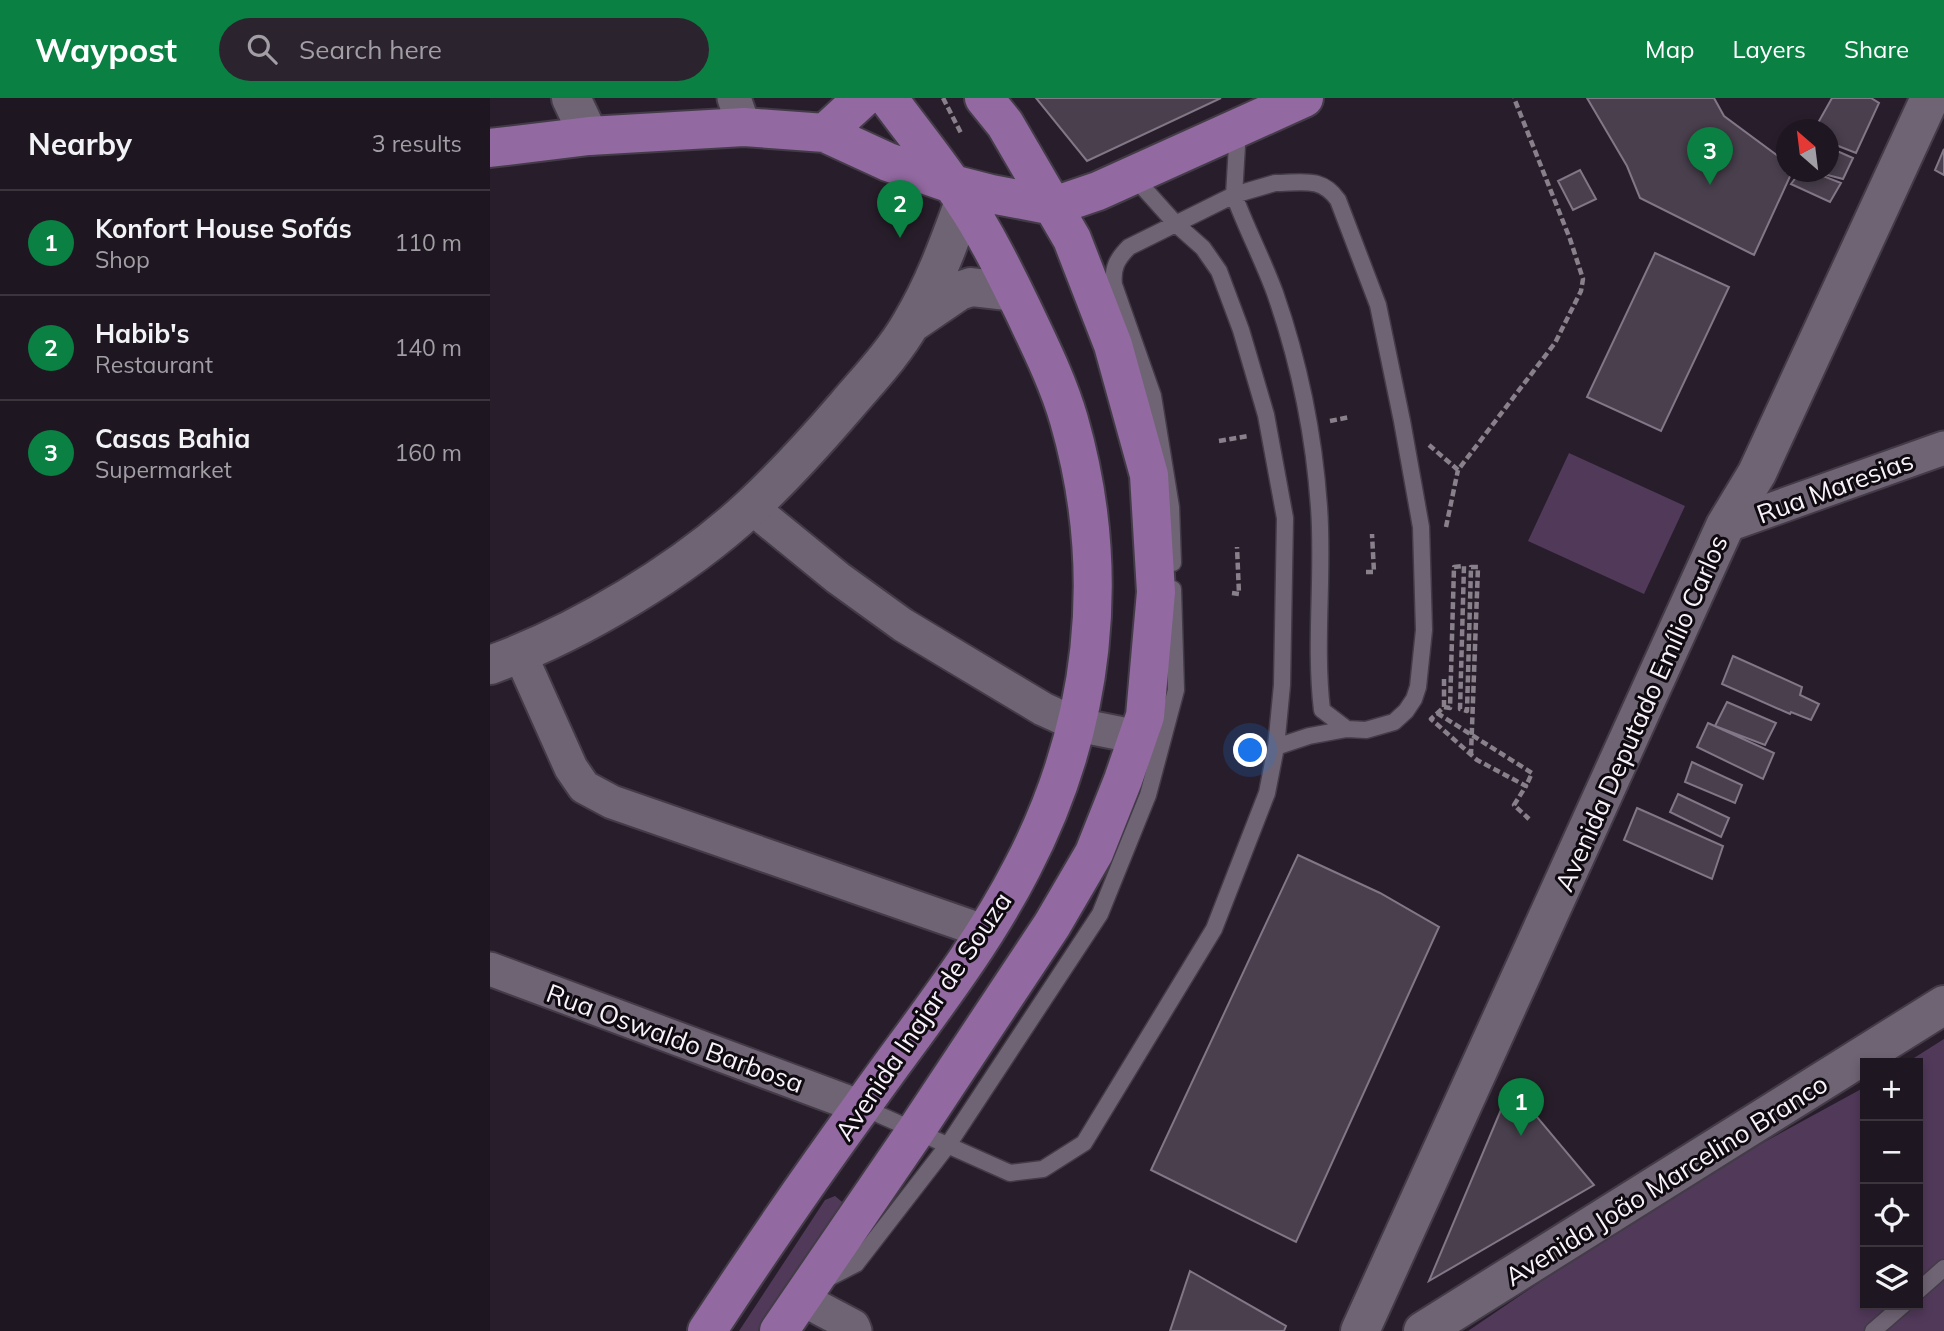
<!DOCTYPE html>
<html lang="en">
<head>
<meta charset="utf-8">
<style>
  :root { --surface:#1e1620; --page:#2b232d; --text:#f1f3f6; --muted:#a19fa5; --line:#3c353e; --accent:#0b8043 }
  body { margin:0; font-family:Mulish,sans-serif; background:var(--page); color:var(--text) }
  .controls { position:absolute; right:21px; bottom:21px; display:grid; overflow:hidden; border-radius:0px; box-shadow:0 4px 10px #0003 }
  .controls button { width:63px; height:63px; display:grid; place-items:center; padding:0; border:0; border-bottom:2px solid var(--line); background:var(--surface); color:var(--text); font:35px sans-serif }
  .compass { position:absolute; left:1286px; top:21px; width:63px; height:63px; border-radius:50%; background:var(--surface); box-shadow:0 4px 10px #0003; rotate:332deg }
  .you { position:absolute; left:761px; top:653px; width:24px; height:24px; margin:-18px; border:5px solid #fff; border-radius:50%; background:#1a73e8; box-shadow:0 0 0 10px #1a73e833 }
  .badge { display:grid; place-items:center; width:46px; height:46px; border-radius:50%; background:var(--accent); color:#fff; font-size:23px; font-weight:700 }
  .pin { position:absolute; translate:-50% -58px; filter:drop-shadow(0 2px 4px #0008) }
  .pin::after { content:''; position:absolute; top:37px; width:24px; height:21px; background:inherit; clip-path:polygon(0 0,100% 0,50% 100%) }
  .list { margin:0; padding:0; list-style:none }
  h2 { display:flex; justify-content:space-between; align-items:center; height:91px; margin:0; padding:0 28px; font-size:30px }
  h2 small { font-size:23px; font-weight:400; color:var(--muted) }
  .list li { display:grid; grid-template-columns:46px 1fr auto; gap:21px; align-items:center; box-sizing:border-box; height:105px; padding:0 28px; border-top:2px solid var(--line) }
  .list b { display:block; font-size:26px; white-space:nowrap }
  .list p { margin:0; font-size:23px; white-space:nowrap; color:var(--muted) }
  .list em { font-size:23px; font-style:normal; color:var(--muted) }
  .icon { flex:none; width:38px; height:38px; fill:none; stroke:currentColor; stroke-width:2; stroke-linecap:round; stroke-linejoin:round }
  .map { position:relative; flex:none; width:1454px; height:1233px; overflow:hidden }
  header { display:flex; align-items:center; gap:42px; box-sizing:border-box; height:98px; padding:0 35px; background:var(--accent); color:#fff }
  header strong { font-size:33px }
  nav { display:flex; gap:38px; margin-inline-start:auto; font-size:24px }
  .search { width:490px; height:63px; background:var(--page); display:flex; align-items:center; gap:18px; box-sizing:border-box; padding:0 24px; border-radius:38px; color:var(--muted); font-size:26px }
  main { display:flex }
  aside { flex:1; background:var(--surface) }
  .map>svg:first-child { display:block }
</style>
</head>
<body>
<header>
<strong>Waypost</strong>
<div class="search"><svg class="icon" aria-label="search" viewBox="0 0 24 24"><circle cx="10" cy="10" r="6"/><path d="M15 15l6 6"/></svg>Search here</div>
<nav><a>Map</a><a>Layers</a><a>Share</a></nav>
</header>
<main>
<aside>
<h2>Nearby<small>3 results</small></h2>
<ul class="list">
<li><span class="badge">1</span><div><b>Konfort House Sofás</b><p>Shop</p></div><em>110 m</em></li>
<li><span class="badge">2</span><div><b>Habib's</b><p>Restaurant</p></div><em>140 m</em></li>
<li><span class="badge">3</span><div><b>Casas Bahia</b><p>Supermarket</p></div><em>160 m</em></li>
</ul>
</aside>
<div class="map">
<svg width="1454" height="1233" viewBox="0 0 1454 1233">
  <rect width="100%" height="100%" fill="#281e2b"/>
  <path fill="#51395a" d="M1079,355L1195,408L1154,496L1038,443Z
    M1454,941V1233H978L1181,1095L1375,989V1207H1428V965H1416Z
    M345,1098L357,1108L276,1233H249L335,1102Z"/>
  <path fill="#493f4d" stroke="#827787" stroke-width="2" d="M546,0H731L597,63Z
    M1097,0H1224L1234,18L1296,64V74H1302L1264,157L1150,100L1137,68Z
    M1342,0H1381L1389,5L1366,55L1338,44V32H1324Z
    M1338,49L1363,60L1353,81L1326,74H1338Z
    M1454,51V77L1445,72Z
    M1090,72L1106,101L1083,112L1068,83Z
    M1310,74H1323L1351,85L1340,104L1301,86Z
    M1165,155L1239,189L1171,333L1097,299Z
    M1243,558L1312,589L1310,597L1329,606L1321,622L1301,614L1300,616L1232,586Z
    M1237,604L1286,625L1275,647L1225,628Z
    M1218,625L1284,655L1273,681L1207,649Z
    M1202,664L1252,687L1245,705L1195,684Z
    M1188,696L1239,720L1231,739L1180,714Z
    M1147,710L1233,748L1222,781L1134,742Z
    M808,757L890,795L949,829L806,1144L661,1072Z
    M1021,988L1104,1087L939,1183Z
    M700,1173L796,1228L794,1233H680Z"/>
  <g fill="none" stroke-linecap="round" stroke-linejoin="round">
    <defs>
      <path id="service" d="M785,85C812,85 831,78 848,102L888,207L912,323L931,429L934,532L928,589L924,601L916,613L904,624L876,632L857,631L832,612C824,544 834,477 829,409C824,337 809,264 785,195C773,162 756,130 744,97Z
        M683,465L681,409L663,298L624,187C622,170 627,161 639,149L744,97L748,31
        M786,649L819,638L857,631
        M372,1009L520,1075L553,1071L594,1045L724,831L777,695L786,649L792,587L795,420L776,317L751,232L729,173L713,150L686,126L642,77
        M335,1182L366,1166L458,1047L610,816L658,697L686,592L683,491
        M1428,1193L1454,1170
        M1383,1233L1413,1207"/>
      <path id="minor" d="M244,0L254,29
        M261,409L348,480L413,527L553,611L588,627L648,639
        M1235,428L1454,350
        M30,556L81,670L94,689L122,704L496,834
        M0,871L371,1009
        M312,1201L363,1228L365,1233"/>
      <path id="tertiary" d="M81,0L99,38
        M933,1233L1454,907"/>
      <path id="secondary" d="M422,225L469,193L481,189L524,194
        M0,567C89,535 192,473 261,409C295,377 326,343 356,308C378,282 404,255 421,225C444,187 459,145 474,104
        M870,1233L1235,428L1267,375L1440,0"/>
      <path id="primary" d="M335,35L373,0
        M0,50L99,38L254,29L335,35L398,64L462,86L501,96L564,108L608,93L814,0
        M217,1233C267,1157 318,1082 372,1008C427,930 488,856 532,770C605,630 623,475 579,322C568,284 550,248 533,212C515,175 496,136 473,102C450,67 423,34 398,0
        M289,1233L425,1034L562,827L604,755L633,682L655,618L666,494L659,377L623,247L582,141L515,26L494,0"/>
    </defs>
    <use href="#service" stroke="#433b47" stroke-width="19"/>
    <use href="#minor" stroke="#433b47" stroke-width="37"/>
    <use href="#tertiary" stroke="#433b47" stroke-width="42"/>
    <use href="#secondary" stroke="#433b47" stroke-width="42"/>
    <use href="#primary" stroke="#433b47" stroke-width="42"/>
    <path stroke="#88808b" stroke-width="4.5" stroke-dasharray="7 3.5" stroke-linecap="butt" d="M453,0L472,37
      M840,323L860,319
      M729,343L758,338
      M939,347L968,372L1065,245L1091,193L1093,181L1080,141L1024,0
      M956,429L968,372
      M876,474H884L882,436
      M742,495L749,496L747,449
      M954,581V609L941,621L987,662L1036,688L1024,707L1039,721
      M947,615L1042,675L1036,688"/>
    <use href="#service" stroke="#6f6474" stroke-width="16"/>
    <use href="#minor" stroke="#6f6474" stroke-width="33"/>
    <use href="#tertiary" stroke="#6f6474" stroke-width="38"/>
    <use href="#secondary" stroke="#6f6474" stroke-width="38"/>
    <use href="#primary" stroke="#9269a0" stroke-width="38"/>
    <path stroke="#88808b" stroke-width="4.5" stroke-dasharray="7 3.5" stroke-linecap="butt" d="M954,609L960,610L964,469L974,468L970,611L977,613L981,469H988L981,656"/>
  </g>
  <g text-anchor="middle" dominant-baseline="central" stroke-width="6" stroke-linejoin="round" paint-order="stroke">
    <g font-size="26" fill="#f9f2fb" stroke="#0e0a10">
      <text transform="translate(1345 389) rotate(-20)">Rua Maresias</text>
      <text transform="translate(1151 615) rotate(-66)">Avenida Deputado Emílio Carlos</text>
      <text transform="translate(433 918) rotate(-56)">Avenida Inajar de Souza</text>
      <text transform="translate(185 940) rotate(20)">Rua Oswaldo Barbosa</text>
      <text transform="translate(1176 1082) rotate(-32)">Avenida João Marcelino Branco</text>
    </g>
  </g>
</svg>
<div class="controls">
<button>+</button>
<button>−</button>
<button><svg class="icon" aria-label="locate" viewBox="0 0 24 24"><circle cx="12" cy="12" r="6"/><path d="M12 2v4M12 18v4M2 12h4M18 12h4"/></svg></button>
<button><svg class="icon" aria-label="layers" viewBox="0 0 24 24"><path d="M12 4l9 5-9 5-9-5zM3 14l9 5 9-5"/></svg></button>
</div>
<svg class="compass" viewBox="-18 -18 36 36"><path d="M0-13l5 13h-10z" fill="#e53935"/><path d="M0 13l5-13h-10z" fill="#a19fa5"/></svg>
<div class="you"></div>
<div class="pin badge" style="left:1031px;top:1038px">1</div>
<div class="pin badge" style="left:410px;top:140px">2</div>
<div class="pin badge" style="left:1220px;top:87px">3</div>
</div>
</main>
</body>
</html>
